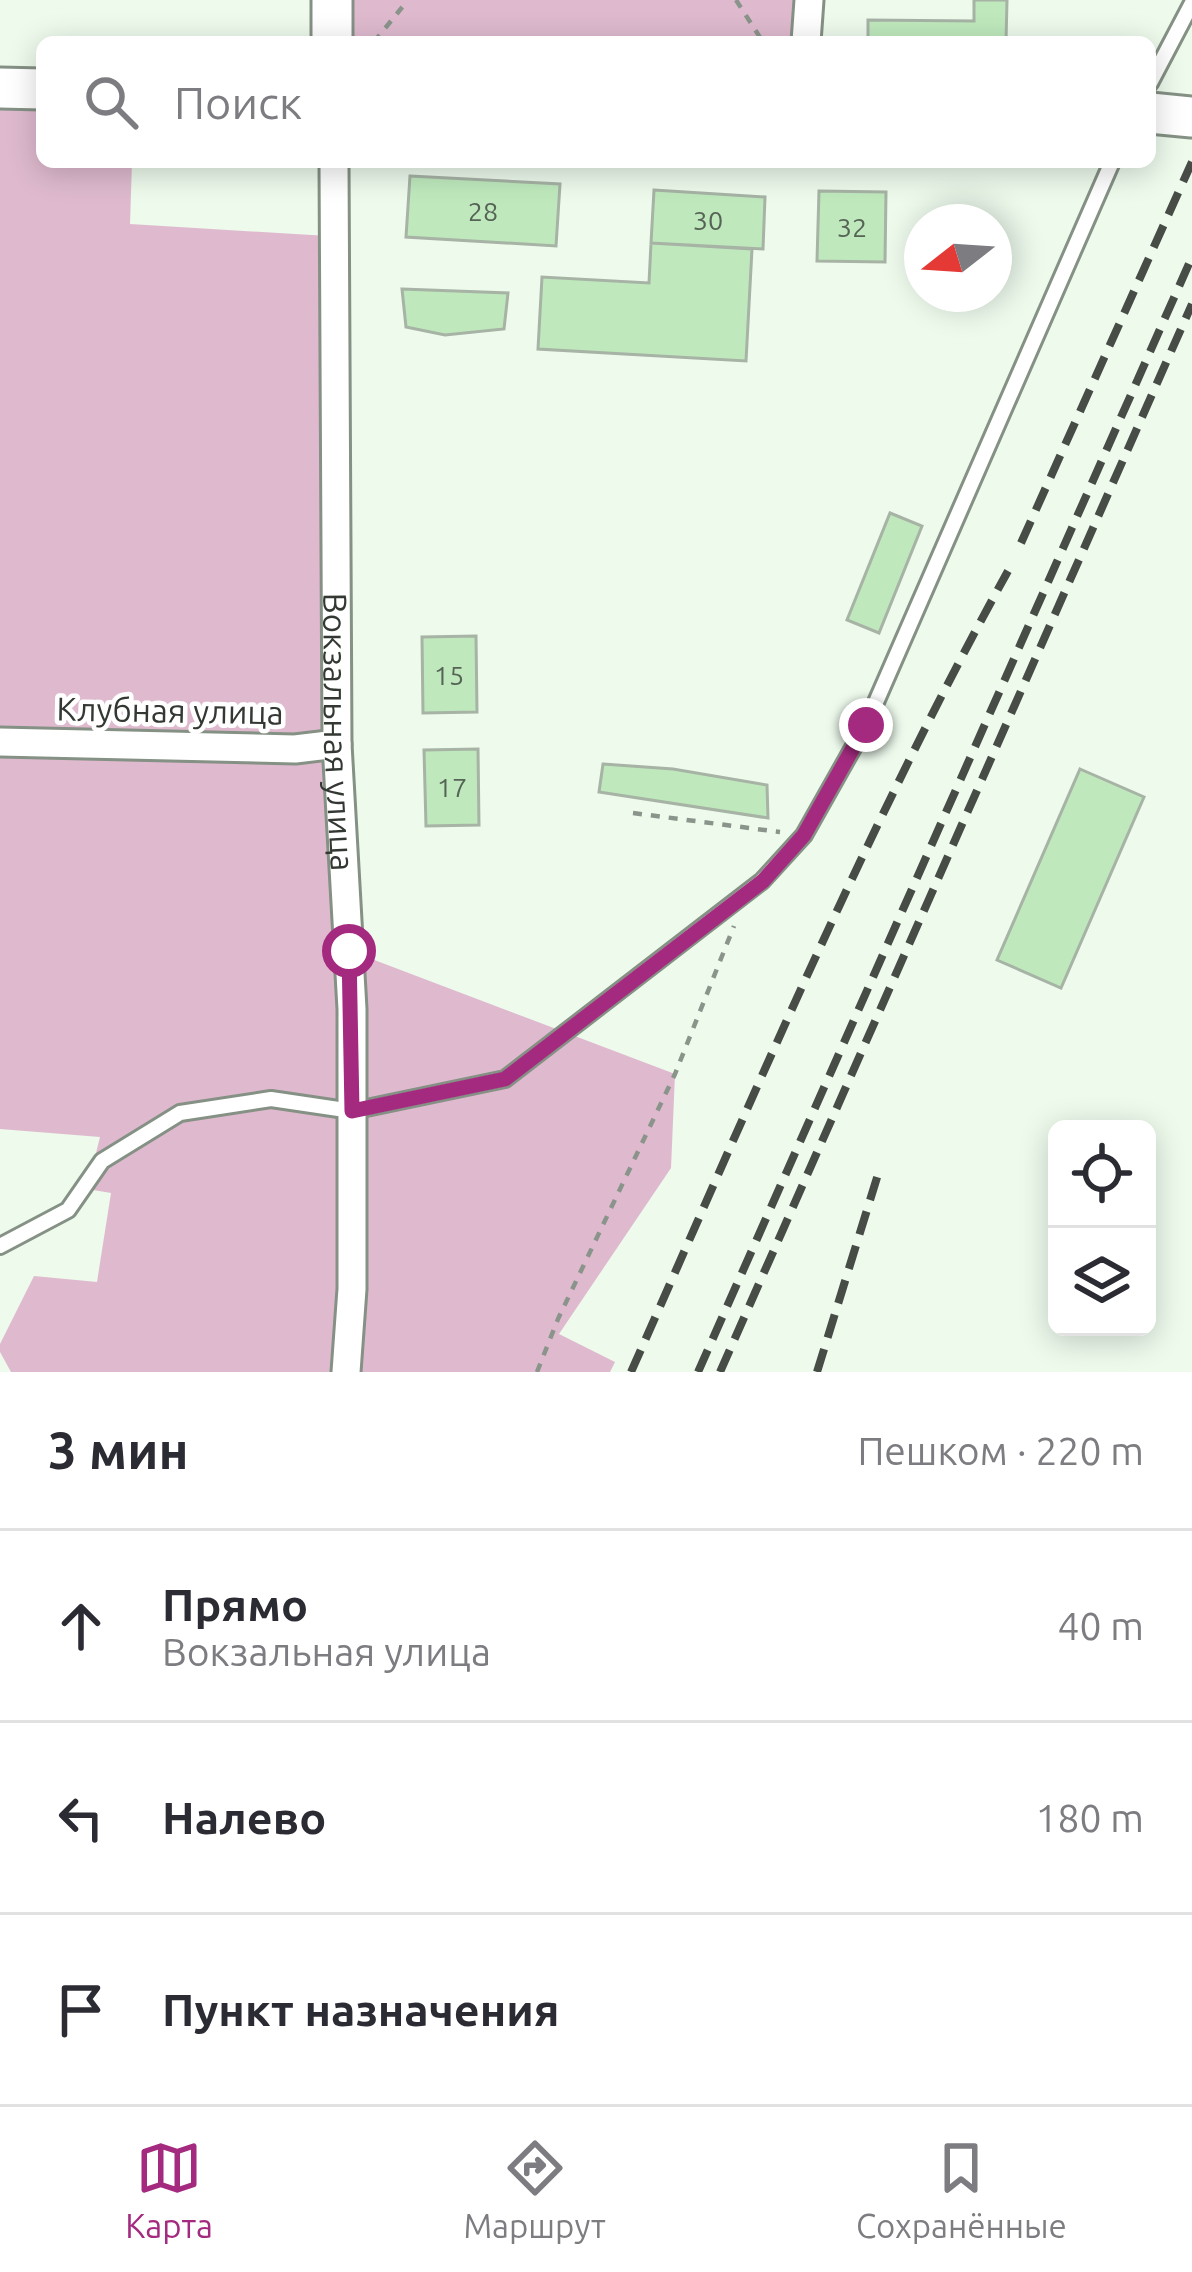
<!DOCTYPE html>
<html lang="ru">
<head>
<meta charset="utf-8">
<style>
  :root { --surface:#fff; --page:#f2f2f3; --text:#2b2b33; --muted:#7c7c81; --line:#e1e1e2; --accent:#a42a7f }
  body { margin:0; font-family:Ubuntu,sans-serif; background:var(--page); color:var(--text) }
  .controls { position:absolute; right:36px; bottom:36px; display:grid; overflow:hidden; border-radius:18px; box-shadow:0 6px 30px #0003 }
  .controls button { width:108px; height:108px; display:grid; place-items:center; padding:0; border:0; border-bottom:3px solid var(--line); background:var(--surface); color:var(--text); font:60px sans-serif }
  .compass { position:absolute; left:904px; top:204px; width:108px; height:108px; border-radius:50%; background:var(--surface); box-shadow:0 6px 30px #0003; rotate:253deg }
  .stop { position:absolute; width:36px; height:36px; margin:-27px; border:9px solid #a42a7f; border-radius:50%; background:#fff }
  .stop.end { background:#a42a7f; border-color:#fff; box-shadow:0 3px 12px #0008 }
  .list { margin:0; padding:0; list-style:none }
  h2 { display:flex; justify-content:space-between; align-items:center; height:156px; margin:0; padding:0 48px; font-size:51px }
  h2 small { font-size:39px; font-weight:400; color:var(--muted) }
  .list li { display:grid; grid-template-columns:78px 1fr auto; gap:36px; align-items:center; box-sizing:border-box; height:192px; padding:0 48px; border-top:3px solid var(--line) }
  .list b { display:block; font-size:45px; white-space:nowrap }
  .list p { margin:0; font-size:39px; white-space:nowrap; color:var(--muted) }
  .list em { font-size:39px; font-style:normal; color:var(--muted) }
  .icon { flex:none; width:66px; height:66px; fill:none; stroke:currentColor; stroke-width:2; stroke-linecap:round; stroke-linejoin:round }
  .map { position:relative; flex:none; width:1192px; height:1372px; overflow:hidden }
  .search { position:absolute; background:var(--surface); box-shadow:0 6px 30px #0003; left:36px; right:36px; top:36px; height:132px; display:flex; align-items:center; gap:30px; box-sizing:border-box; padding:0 42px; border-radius:18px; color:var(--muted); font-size:45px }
  .sheet { height:732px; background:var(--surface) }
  nav { display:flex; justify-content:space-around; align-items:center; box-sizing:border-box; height:168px; border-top:3px solid var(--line); background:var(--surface); font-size:33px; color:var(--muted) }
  nav a { display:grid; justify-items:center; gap:6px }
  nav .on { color:var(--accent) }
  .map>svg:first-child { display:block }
</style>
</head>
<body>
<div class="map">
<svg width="1192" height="1372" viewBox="0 0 1192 1372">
  <rect width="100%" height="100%" fill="#edfaec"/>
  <path fill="#dfbacf" d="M332,0H809L806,42H332Z
    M0,92L42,94V162H132L130,224L328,236L348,950L675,1074L671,1168L559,1334L615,1362L610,1372H11L0,1352V1344L34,1276L97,1282L111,1193L87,1189L100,1137L0,1129Z"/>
  <path fill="#bfe9bd" stroke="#a6b3a5" stroke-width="3" d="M974,0H1007L1006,42H868V20L974,21Z
    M410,176L560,184L556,246L406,237Z
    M654,190L765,197L763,249L651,243Z
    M819,191L886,192L885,262L817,261Z
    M651,243L752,249L746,361L538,349L542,277L649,283Z
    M402,289L508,293L504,329L445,335L406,327Z
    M890,513L922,526L879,633L847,620Z
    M476,636L477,712L423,713L422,637Z
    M478,749L479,825L426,826L424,750Z
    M603,764L673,769L767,785L768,818L599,792Z
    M1080,769L1144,797L1061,988L997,960Z"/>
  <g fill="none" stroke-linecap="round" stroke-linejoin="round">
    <defs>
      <path id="lane" d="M1150,83L1192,3
        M0,1246L68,1210L102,1161L180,1113L271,1099L352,1111L505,1079L762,881L804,835L866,725L1112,162"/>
      <g id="street">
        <path d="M806,42L809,0"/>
        <path id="s1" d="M334,162L337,744L352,1009V1289L346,1372"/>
        <path d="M0,742L295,749L337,744"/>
      </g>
      <path id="secondary" d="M332,0V42
        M0,88L42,89
        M1150,113L1192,117"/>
    </defs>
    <use href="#lane" stroke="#859184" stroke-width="20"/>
    <use href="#street" stroke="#859184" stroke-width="33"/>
    <use href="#secondary" stroke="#859184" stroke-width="45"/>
    <path stroke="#8b948a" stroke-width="4.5" stroke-dasharray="9 9" stroke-linecap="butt" d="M736,0L763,42
      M374,42L408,0
      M633,813L780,832
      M537,1372L558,1319L675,1074L734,926"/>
    <use href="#lane" stroke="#fff" stroke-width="14"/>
    <use href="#street" stroke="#fff" stroke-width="27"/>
    <use href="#secondary" stroke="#fff" stroke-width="39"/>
    <path stroke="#474c46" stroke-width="8" stroke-dasharray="24 12" stroke-linecap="butt" d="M1021,543L1192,162
      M631,1372C751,1102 865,830 1008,571
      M698,1372L1192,257
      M720,1372L1192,304
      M817,1372L879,1171"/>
  </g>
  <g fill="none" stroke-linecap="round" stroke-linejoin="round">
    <path stroke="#a42a7f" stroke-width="15" d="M349,951L352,1111L505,1079L763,881L804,835L866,725"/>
  </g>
  <g text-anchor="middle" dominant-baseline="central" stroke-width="9" stroke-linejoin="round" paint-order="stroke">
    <g font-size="27" fill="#566456">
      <text x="483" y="211">28</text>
      <text x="708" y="220">30</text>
      <text x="852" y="227">32</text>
      <text x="449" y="675">15</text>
      <text x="452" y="787">17</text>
    </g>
    <g font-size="33" fill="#333833" stroke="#fff">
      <text transform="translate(170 710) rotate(1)">Клубная улица</text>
      <text stroke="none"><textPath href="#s1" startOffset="570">Вокзальная улица</textPath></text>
    </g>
  </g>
</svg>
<div class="controls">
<button><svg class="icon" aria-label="locate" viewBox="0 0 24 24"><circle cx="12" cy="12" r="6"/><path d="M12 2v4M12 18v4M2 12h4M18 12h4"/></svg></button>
<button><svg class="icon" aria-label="layers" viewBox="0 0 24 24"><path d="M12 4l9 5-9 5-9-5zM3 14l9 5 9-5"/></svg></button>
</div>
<svg class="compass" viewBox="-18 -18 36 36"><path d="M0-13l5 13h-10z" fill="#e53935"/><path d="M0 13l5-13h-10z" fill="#7c7c81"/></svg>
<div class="stop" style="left:349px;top:951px"></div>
<div class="stop end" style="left:866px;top:725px"></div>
<div class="search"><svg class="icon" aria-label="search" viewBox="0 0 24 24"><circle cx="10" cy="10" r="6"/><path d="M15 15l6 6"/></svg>Поиск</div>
</div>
<section class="sheet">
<h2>3 мин<small>Пешком · 220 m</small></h2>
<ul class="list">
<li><svg class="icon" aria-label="ahead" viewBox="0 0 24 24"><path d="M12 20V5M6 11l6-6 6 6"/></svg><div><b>Прямо</b><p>Вокзальная улица</p></div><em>40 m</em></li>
<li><svg class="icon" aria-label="left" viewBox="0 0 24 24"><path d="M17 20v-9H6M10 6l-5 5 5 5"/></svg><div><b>Налево</b></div><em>180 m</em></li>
<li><svg class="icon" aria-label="arrive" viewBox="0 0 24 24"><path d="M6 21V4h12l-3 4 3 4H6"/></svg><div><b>Пункт назначения</b></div></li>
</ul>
</section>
<nav>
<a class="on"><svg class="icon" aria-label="map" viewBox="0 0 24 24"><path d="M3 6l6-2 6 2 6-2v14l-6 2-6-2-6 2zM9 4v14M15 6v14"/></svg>Карта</a>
<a><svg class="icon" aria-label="directions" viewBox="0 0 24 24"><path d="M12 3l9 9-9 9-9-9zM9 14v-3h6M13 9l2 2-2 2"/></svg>Маршрут</a>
<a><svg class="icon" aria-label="saved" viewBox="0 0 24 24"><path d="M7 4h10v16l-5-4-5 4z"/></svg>Сохранённые</a>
</nav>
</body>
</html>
